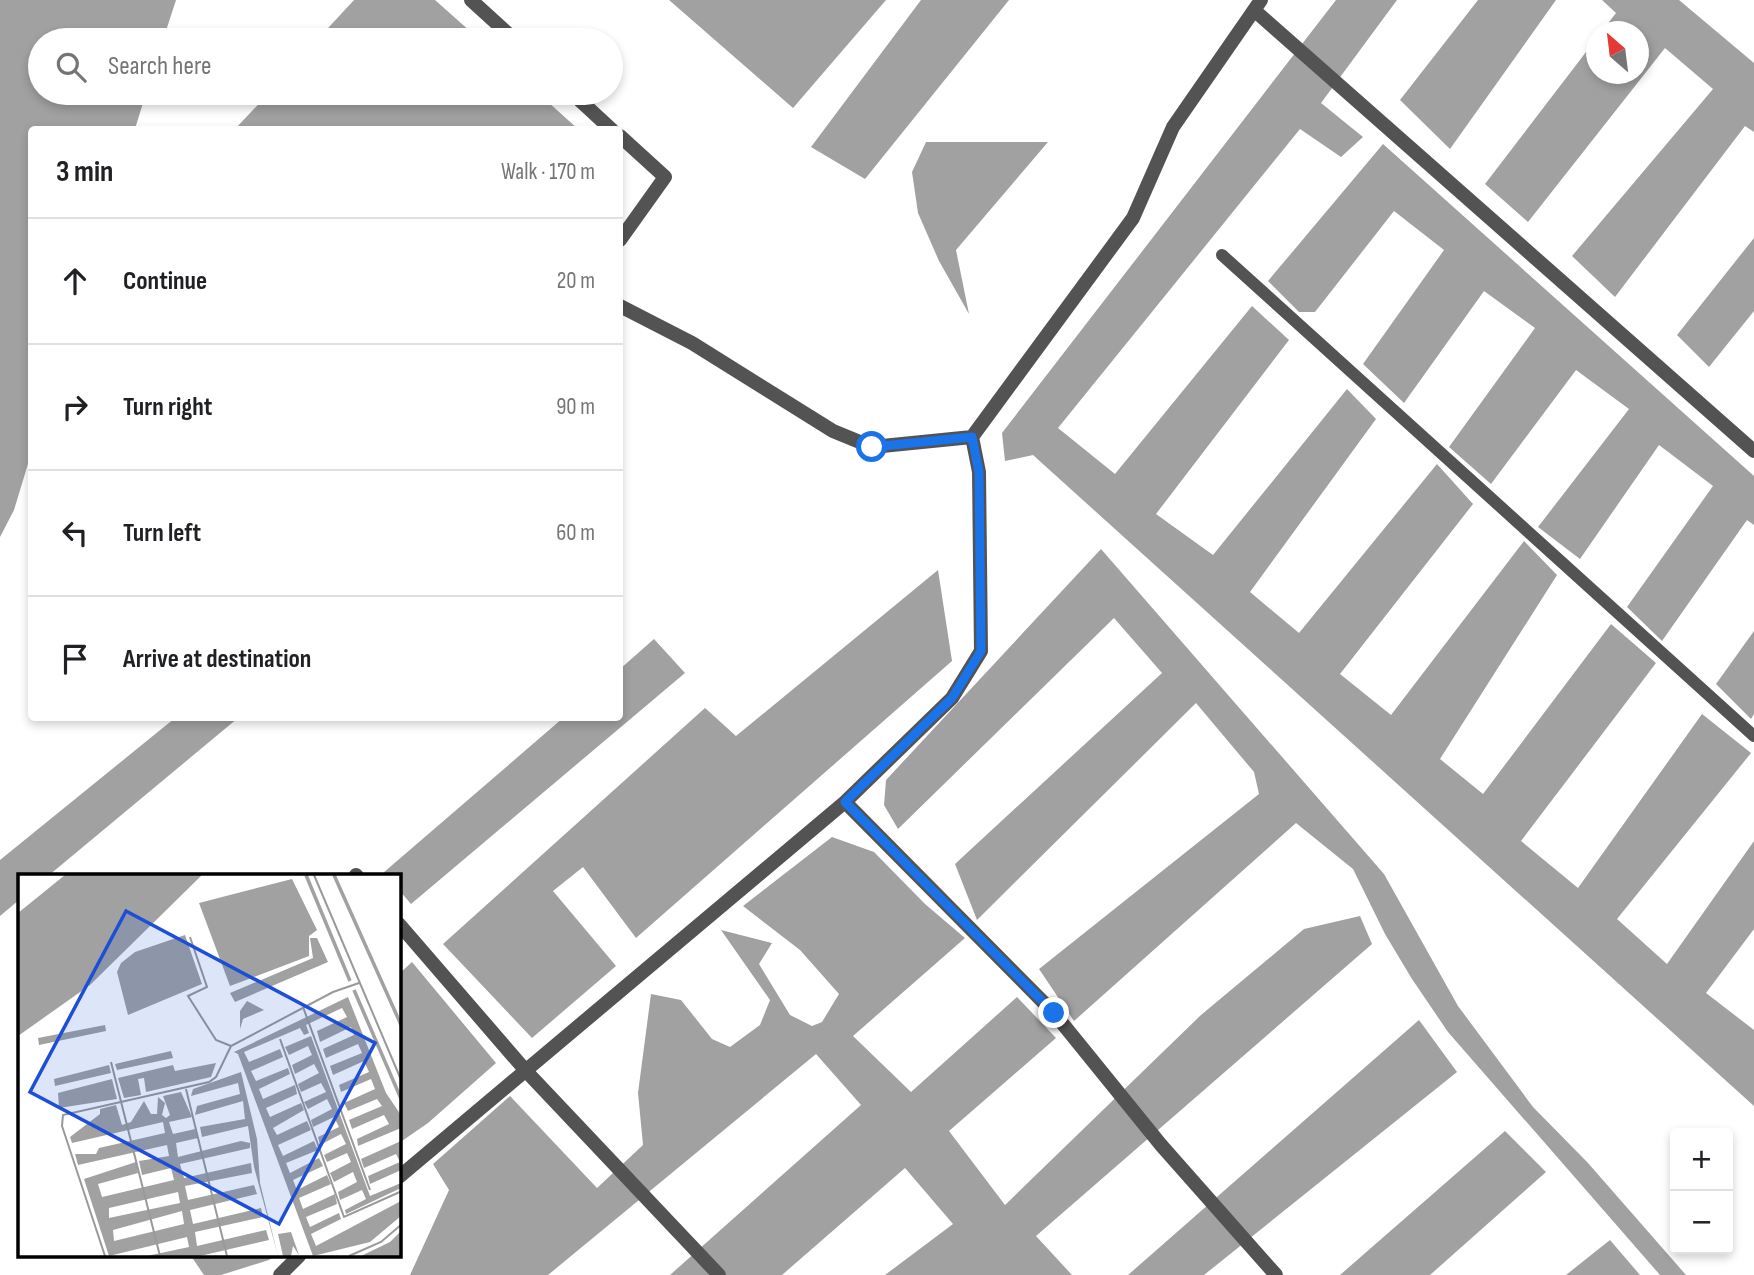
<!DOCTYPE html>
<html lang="en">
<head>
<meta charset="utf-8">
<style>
  :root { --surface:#fff; --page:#f2f2f2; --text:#202124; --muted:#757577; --line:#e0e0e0 }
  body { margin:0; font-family:"Sofia Sans Condensed",sans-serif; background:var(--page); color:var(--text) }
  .controls { position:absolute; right:21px; bottom:21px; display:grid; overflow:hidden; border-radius:7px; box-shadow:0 4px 10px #0003 }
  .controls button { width:63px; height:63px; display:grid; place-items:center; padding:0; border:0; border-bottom:2px solid var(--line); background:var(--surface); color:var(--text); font:35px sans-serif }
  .compass { position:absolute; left:1586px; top:21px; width:63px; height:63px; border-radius:50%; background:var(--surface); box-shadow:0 4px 10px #0003; rotate:332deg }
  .stop { position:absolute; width:21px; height:21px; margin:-16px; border:5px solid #1a73e8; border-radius:50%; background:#fff }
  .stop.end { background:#1a73e8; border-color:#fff; box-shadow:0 2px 7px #0008 }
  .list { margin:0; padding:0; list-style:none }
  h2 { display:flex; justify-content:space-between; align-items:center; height:91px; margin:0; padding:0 28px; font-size:30px }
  h2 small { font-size:23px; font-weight:400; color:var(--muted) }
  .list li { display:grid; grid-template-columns:46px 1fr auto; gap:21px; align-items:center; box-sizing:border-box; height:126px; padding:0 28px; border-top:2px solid var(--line) }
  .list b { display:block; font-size:26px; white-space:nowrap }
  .list em { font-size:23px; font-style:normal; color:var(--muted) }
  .icon { flex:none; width:38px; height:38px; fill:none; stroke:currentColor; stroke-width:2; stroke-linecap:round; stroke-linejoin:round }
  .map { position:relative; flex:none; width:1754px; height:1275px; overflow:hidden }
  .search { position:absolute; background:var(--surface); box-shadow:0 4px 10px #0003; left:28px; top:28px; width:595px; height:77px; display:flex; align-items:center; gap:18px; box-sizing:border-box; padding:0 24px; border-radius:38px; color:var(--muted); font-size:26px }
  .panel { position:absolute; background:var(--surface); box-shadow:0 4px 10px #0003; left:28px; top:126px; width:595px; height:595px; border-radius:7px }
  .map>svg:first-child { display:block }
</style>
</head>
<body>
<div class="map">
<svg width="1754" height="1275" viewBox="0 0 1754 1275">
  <rect width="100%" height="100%" fill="#fff"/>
  <path fill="#a1a1a1" d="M0,0H176L163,40H40V93H146L135,129L32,130L31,454L14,510L0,537Z
    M354,0H435L480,40H317Z
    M669,0H886L793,108Z
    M921,0H1009L865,179L811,147Z
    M1336,0H1397L1321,103L1363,137L1341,157L1300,129L1058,428L1115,474L1252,306L1289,340L1156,514L1213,555L1347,389L1376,419L1250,592L1299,633L1437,464L1473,504L1340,674L1391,715L1524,541L1557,575L1440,759L1483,794L1611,624L1656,663L1521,841L1578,888L1702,714L1751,753L1617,919L1667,964L1754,841V929L1706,993L1754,1030V1106L1033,455L1005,461L1002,433Z
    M1478,0H1556L1450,149L1400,100Z
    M1602,0H1679L1754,63V132L1745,126L1615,297L1572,256L1713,89L1665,48L1528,222L1485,184L1596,39V74H1638V32L1602,31L1616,13Z
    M269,93H538L578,129H235Z
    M926,142H1048L956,250L969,314L939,261L918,213L912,172Z
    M1383,144L1754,476V525L1747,520L1662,641L1627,607L1713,486L1659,445L1580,559L1538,527L1629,409L1576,370L1491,484L1449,447L1535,328L1484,291L1404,403L1363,364L1444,250L1394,211L1315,312H1299L1268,281Z
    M1754,238V311L1709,367L1677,335Z
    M1101,549L1384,874L1458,1006L1533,1107L1588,1163L1686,1275H1660L1448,1032L1412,979L1385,934L1353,869L1296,823L1074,1021L1039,969L1259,794L1254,772L1196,703L977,920L955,864L1162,673L1114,618L898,829L884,805L886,780Z
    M938,570L952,661L636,938L583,867L553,891L616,966L532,1038L443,944L705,708L736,736Z
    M1754,631V714L1751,719L1716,684Z
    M654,639L685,673L411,904L399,890V876H386L383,873L563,718H620V669Z
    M175,718H238L48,876H19V900L0,916V860Z
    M832,837L874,852L925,904L965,938L853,1036L911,1092L1017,997L1056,1038L949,1131L1005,1205L1201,1015L1304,929L1360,916L1372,944L1036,1236L1072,1275H885L953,1224L905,1168L782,1275H670L861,1105L816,1054L548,1275H410L449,1190L433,1164L510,1096L597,1188L643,1145L638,1093L651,994L681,1000L712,1039L730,1047L760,1025L770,1000L721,930L772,943L759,964L790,1015L812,1026L822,1022L839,994L800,950L743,906Z
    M412,962L496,1063L428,1123L399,1143V974Z
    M1419,1020L1457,1072L1204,1275H1128Z
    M1505,1131L1546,1172L1430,1275H1340Z
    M1610,1240L1640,1275H1566Z
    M191,1256H274L269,1260L221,1275H204Z"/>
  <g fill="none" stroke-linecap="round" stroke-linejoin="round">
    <path stroke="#535353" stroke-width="12" d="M1222,255L1754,736"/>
    <path stroke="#535353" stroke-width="14" d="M471,0L515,40
      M1254,10L1754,451
      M572,93L612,130
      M620,136L665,177L620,240
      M620,306L692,343L833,431L872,447L972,437L1133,218L1173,127L1261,0
      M845,802L1054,1013L1161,1145L1276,1275
      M356,875L357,876
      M399,924L526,1071L719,1275
      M399,1177L845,802L952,698L981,651L979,472L972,437
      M280,1275L299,1256"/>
  </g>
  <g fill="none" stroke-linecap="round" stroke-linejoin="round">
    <path stroke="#1a73e8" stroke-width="9" d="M872,447L972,437L979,472L981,651L952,698L845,802L1054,1013"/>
  </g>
  <g transform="translate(18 874)">
    <rect width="383" height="383" fill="#fff"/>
    <path d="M47,1H184L72,111L0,162V39ZM274,5L299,56L291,62V82L212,112L181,29ZM167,61L184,110L110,141L99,98L103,89L117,78ZM292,64H299L310,88L217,128L212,119L295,84ZM330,123L368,219L383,241V254L340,272L339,265L371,250L366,241L334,255L331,246L364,232L359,225L330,237L326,229L357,215L353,205L323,218L321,211L351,198L346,187L315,201L312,192L344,179L340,170L308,184L305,175L336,161L333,153L302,168L299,157L329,143L324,134L288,151L291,159L286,161L282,154L226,178L231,188L262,175L265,183L233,197L238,207L270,194L272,200L241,215L245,225L277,211L279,220L248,234L252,243L283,229L286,236L255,254L259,261L289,247L293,256L260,271L265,282L296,267L300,276L268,289L272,299L301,284L305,292L275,306L279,316L309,301L313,310L281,324L285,335L317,320L319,330L288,343L292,353L321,339L323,345L293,360L298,372L383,327V342L352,368L295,382L220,180L216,178ZM229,127L246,136L225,145L222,155V137ZM87,151L88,157L21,171L20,164ZM293,162L352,322L383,309V314L328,340L327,336L348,325L344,316L322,326L320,318L339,308L335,298L316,308L312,299L333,288L329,279L309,288L306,281L328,270L323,260L302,271L300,263L321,253L316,243L295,253L293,246L314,235L309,225L290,235L286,228L308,218L303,209L283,218L280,210L301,199L296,190L277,200L274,191L294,181L290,172L271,181L267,173ZM153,177L155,184L99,196L97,190ZM198,189L193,203L128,218L126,204L120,205L123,221L106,224L100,204L155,191L157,197ZM91,191L93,199L37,212L36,205ZM223,198L239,265L242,309L260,382L236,293L230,252L184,263L182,253L227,245L225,227L177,241L179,232L222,220L220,209L173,222L175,215ZM94,205L99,225L41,234L40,219ZM163,218L174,243L151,248L155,260L177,255L180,264L158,269L160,283L223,267L232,269V274L162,290L166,304L233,289L234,299L167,312L170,326L236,311L239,320L172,336L175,350L243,334L245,343L177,358L179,372L248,356L251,366L182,382H129L171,373L169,363L91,382L66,305L118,288L120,299L80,310L84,323L156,306L153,294L124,301L121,287L151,282L149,271L60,291L57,280H78L81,274L147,259L145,248L54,269L52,263L82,240V235L98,231L104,251L113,248L126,227L133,240H139L140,223L147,229L144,241L148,244L152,241L145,222ZM160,318L162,329L91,344V334ZM164,337L166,350L96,367L95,356ZM383,267V296L352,310L350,302L382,288L378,280L346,294L343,285ZM383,357V382H343L372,368ZM273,358L281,381L275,372L273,382H265L260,360Z" fill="#a1a1a1" fill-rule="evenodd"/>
    <path fill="none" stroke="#a1a1a1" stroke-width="3.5" d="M288,1L332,107M316,1L384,153M336,116L384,227"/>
    <path fill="none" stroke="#999" stroke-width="2" d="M296,1L384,208M172,63L189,113L170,122L198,166L213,172M285,133L352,316M262,165L326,343L384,317M93,188L142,382M168,215L209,382M87,382L44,252L45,241L191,208L198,203L213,172L315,118L341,109M331,382L363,368L384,350"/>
    <path fill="#1d4ed8" fill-opacity="0.15" stroke="#1d4ed8" stroke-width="3.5" d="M108,37L357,169L261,350L12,218Z"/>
    <rect width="383" height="383" fill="none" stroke="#000" stroke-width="3.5"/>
  </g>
</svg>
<div class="controls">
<button>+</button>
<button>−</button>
</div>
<svg class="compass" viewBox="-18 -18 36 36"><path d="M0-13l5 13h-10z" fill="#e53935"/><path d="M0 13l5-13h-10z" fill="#757577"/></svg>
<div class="stop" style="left:872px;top:447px"></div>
<div class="stop end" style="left:1054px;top:1013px"></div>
<div class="search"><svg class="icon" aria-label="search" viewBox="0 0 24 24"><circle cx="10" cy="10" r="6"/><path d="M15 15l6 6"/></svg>Search here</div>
<section class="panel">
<h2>3 min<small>Walk · 170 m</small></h2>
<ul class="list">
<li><svg class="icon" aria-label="ahead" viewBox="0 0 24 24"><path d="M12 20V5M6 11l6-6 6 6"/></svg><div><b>Continue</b></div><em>20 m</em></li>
<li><svg class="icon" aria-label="right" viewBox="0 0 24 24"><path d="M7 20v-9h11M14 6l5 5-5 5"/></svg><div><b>Turn right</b></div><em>90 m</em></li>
<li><svg class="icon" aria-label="left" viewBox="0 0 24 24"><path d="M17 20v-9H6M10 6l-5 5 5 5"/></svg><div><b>Turn left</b></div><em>60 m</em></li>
<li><svg class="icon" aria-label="arrive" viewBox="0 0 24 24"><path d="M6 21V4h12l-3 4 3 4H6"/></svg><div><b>Arrive at destination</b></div></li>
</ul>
</section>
</div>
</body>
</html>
